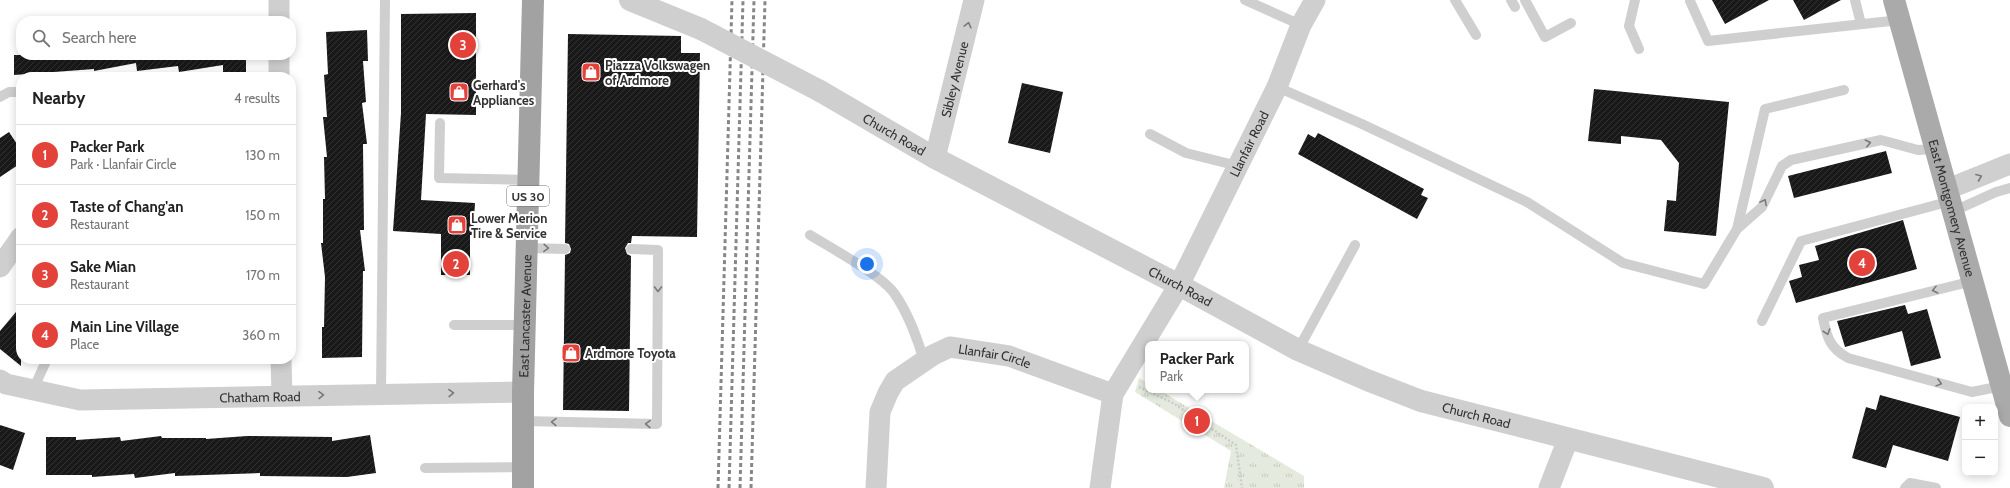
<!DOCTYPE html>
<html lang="en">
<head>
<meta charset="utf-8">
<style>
  :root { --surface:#fff; --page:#f6f6f6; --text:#222; --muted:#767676; --line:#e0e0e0; --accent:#e3423b }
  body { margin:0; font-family:Cabin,sans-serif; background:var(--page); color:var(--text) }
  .controls { position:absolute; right:12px; bottom:12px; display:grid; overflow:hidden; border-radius:8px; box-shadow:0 2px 10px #0003 }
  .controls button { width:36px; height:36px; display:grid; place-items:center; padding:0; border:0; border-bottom:1px solid var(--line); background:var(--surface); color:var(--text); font:20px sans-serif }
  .you { position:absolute; left:867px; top:264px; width:14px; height:14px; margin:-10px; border:3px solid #fff; border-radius:50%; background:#1a73e8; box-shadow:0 0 0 6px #1a73e833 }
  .badge { display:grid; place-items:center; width:26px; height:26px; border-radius:50%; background:var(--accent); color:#fff; font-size:13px; font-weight:700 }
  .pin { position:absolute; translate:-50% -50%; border:2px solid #fff; box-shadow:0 1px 4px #0006 }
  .popup { position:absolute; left:1145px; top:341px; width:104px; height:52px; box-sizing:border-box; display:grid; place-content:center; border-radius:8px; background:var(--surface); filter:drop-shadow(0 1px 3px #0005); font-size:13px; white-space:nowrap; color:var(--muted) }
  .popup b { font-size:15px; color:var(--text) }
  .popup::after { content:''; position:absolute; left:50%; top:100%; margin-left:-8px; border:8px solid transparent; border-top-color:var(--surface) }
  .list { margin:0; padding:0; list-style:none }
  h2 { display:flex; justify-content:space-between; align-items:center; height:52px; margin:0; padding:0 16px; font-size:17px }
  h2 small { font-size:13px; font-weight:400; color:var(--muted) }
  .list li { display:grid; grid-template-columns:26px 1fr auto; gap:12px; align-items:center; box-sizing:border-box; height:60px; padding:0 16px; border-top:1px solid var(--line) }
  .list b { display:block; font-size:15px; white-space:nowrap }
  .list p { margin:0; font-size:13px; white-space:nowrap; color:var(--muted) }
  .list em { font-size:13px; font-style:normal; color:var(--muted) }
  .icon { flex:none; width:22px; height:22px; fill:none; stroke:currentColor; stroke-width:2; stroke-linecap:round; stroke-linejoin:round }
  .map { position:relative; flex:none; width:2010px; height:488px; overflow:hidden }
  .search { position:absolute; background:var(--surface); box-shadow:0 2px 10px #0003; left:16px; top:16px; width:280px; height:44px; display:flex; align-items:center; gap:10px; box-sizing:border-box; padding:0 14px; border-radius:16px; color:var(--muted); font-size:15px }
  .panel { position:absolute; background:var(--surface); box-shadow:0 2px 10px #0003; left:16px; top:72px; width:280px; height:292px; border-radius:16px }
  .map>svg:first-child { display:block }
</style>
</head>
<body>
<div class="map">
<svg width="2010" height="488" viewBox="0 0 2010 488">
  <defs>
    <pattern id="park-tufts" width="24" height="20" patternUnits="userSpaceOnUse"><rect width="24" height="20" fill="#e4ebde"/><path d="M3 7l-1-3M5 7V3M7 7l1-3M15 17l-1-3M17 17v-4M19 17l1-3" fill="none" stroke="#c4cabf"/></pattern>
    <pattern id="building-hatch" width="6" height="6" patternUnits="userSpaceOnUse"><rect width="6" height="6" fill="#191919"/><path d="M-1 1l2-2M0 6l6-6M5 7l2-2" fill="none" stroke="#323232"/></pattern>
  </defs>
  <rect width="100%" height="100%" fill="#fff"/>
  <path fill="url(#park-tufts)" d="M1139,378L1148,383V390H1159L1304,476V488H1224L1231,451L1135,392Z"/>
  <path fill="url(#building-hatch)" d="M1712,0H1769L1725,24Z
    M1793,0H1841L1804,20Z
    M476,13V115L426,114L421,200L475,203L473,235H470V275H441V234L393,231L401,113V14Z
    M367,30L368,61H363L366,102L362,103L367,144H363L364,230H360L365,271H363L362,357L322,358V327H324L325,277L321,243H323V199H325L324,157H327L323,117H327L324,75L328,74L326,32Z
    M568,34L681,36V53H700L697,237L632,236L631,243H628L625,248L627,254L631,256L629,411L563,410L565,255L570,253L571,249L569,244L565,243Z
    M14,55H246V75L223,76V65L179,72L178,66L137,71L136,63L94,71V69L14,75Z
    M1022,83L1063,92L1050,153L1008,143Z
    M1594,89L1729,102L1716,236L1664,231L1667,200L1676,201L1679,163L1661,140L1621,136V144L1588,141Z
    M9,132L21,150V163L0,177V138Z
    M1318,133L1424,189L1421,195L1428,198L1417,219L1298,154L1308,134L1315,138Z
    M1886,151L1892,173L1794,198L1788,176Z
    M1903,220L1917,269L1796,303L1789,281L1802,277L1799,265L1819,260L1815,246Z
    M1905,305L1908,314L1927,309L1941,358L1911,366L1902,331L1845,347L1837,321Z
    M21,306V366L0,349V331Z
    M1880,395L1960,417L1948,461L1893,445L1886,468L1852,458L1866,407L1876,410Z
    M0,425L25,433L13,470L0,465Z
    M370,435L376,473L347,477L260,476V473L175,476V473L135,478L134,474L92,477V475H46V437H76V440L120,437L121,441L161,436L162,438H206V439L247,436L332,437V441Z"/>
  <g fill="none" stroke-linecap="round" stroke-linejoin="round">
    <path stroke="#ccc" stroke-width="2.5" stroke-dasharray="2 2" stroke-linecap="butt" d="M1139,387L1173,403L1236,445L1242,488"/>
    <path stroke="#cfcfcf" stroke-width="10" d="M1245,0L1301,25
      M1455,0L1476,35
      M1511,0L1515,7
      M1525,0L1545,37L1571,23
      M1635,0L1629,26L1639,49
      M1855,0L1861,24
      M1690,1L1708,41L1900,20
      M1277,87L1362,124L1527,202L1623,263L1704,284L1737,229L1765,109L1844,90
      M0,97L9,92H21
      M440,123L439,178L528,180
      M1150,134L1186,153L1238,166
      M1954,211L1996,192L2010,188
      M1737,229L1762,207L1782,166L1791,160L1881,140L1918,150L1935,149
      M810,235C831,248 881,275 894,293C907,311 918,340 924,361
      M526,248L565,249
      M1973,281L1823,318C1827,338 1830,348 1848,358L1972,392L2002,386
      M1762,321L1801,241L1951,201
      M454,325H525
      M1298,350L1355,245
      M33,390L47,359
      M381,394L385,0
      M523,421L657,424L658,250L631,249
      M425,468L523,467
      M1905,488L1910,483L1936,488"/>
    <g stroke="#cfcfcf" stroke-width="21">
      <path d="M279,21V0"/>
      <path d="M279,77V55"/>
      <path id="s1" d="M935,158L974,0"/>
      <path d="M1948,189L2010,164"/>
      <path d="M0,267L21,237"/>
      <path d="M281,359L282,395"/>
      <path id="s2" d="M0,380L6,384L80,400L523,392"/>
      <path id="s3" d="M1113,394L1179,285L1277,87L1301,25L1315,0"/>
      <path id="s4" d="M876,488L880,412L888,393L895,381L933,355L950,347L1009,356L1113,394L1100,488"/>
      <path d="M1549,488L1568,439"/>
    </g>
    <g stroke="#cfcfcf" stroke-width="22">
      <path d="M630,0L701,29"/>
      <path id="s5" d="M820,91L935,158L1179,285L1298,350L1367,380L1421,401L1763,488"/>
    </g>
    <path stroke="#aaa" stroke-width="22" id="s6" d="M1894,0L2010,416"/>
    <path stroke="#a2a2a2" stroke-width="22" id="s7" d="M523,488V392L533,0"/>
    <path stroke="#878787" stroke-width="3" stroke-dasharray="4 3" stroke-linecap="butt" d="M718,488L732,0
      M729,488L743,0
      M740,488L754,0
      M751,488L765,0"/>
    <path stroke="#cfcfcf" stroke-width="22" d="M701,29L820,91"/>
  </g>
  <defs><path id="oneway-chevron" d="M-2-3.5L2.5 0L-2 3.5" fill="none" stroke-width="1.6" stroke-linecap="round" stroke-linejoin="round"/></defs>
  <g stroke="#797979">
    <use href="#oneway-chevron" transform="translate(968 25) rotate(-76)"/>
    <use href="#oneway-chevron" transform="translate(1868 143) rotate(-13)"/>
    <use href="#oneway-chevron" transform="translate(1979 177) rotate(-22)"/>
    <use href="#oneway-chevron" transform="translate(1764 202) rotate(-62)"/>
    <use href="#oneway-chevron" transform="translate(546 248) rotate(2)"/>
    <use href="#oneway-chevron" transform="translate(658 289) rotate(90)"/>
    <use href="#oneway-chevron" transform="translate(1935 290) rotate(166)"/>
    <use href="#oneway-chevron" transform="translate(1827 332) rotate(71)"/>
    <use href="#oneway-chevron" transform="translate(1939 383) rotate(15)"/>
    <use href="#oneway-chevron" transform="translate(451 393) rotate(-1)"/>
    <use href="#oneway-chevron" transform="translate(321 395) rotate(-1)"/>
    <use href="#oneway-chevron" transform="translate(554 422) rotate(-179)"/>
    <use href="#oneway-chevron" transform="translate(648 424) rotate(-179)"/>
  </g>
  <defs>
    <symbol id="shop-square" viewBox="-11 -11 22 22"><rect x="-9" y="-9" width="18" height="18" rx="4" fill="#e3423b" stroke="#fff"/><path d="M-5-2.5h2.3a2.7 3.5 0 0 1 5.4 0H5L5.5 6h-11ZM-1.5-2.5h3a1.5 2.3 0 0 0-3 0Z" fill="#fff"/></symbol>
  </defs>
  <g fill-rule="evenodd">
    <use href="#shop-square" x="580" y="61" width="22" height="22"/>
    <use href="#shop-square" x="448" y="81" width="22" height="22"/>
    <use href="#shop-square" x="446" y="214" width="22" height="22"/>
    <use href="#shop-square" x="560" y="342" width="22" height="22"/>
  </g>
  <g text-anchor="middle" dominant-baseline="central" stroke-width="4" stroke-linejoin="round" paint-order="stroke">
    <rect fill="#fff" stroke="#707070" stroke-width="1" x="507" y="186" width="42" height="20" rx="3"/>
    <g font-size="12" font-weight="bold" fill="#323232">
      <text x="528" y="196">US 30</text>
    </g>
    <g font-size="13" font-weight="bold" fill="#323232" stroke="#fff" text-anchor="start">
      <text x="605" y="65">Piazza Volkswagen<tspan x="605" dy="15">of Ardmore</tspan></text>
      <text x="473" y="85">Gerhard's<tspan x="473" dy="15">Appliances</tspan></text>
      <text x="471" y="218">Lower Merion<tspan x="471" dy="15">Tire &amp; Service</tspan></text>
      <text x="585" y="353">Ardmore Toyota</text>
    </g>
    <g font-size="13" fill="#323232" stroke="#fff">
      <text stroke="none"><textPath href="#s1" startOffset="81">Sibley Avenue</textPath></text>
      <text stroke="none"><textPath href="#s5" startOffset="86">Church Road</textPath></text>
      <text stroke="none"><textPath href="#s3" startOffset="285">Llanfair Road</textPath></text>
      <text stroke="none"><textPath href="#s6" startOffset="216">East Montgomery Avenue</textPath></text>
      <text stroke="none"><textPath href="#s5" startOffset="410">Church Road</textPath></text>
      <text stroke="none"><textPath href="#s7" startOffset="172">East Lancaster Avenue</textPath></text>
      <text stroke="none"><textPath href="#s4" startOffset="221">Llanfair Circle</textPath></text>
      <text stroke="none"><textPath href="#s2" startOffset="263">Chatham Road</textPath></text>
      <text stroke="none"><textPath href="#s5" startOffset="734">Church Road</textPath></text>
    </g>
  </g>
</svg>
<div class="controls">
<button>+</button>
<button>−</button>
</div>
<div class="you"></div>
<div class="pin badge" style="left:1197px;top:421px">1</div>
<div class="popup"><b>Packer Park</b>Park</div>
<div class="pin badge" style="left:456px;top:264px">2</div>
<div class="pin badge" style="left:463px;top:45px">3</div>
<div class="pin badge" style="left:1862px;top:263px">4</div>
<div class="search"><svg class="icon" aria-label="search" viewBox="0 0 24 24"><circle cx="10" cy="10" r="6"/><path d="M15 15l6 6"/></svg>Search here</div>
<section class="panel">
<h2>Nearby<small>4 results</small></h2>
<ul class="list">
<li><span class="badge">1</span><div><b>Packer Park</b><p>Park · Llanfair Circle</p></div><em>130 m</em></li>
<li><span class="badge">2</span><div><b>Taste of Chang'an</b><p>Restaurant</p></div><em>150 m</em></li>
<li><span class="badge">3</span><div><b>Sake Mian</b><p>Restaurant</p></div><em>170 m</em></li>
<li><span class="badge">4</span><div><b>Main Line Village</b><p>Place</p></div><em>360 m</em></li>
</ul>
</section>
</div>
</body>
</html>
